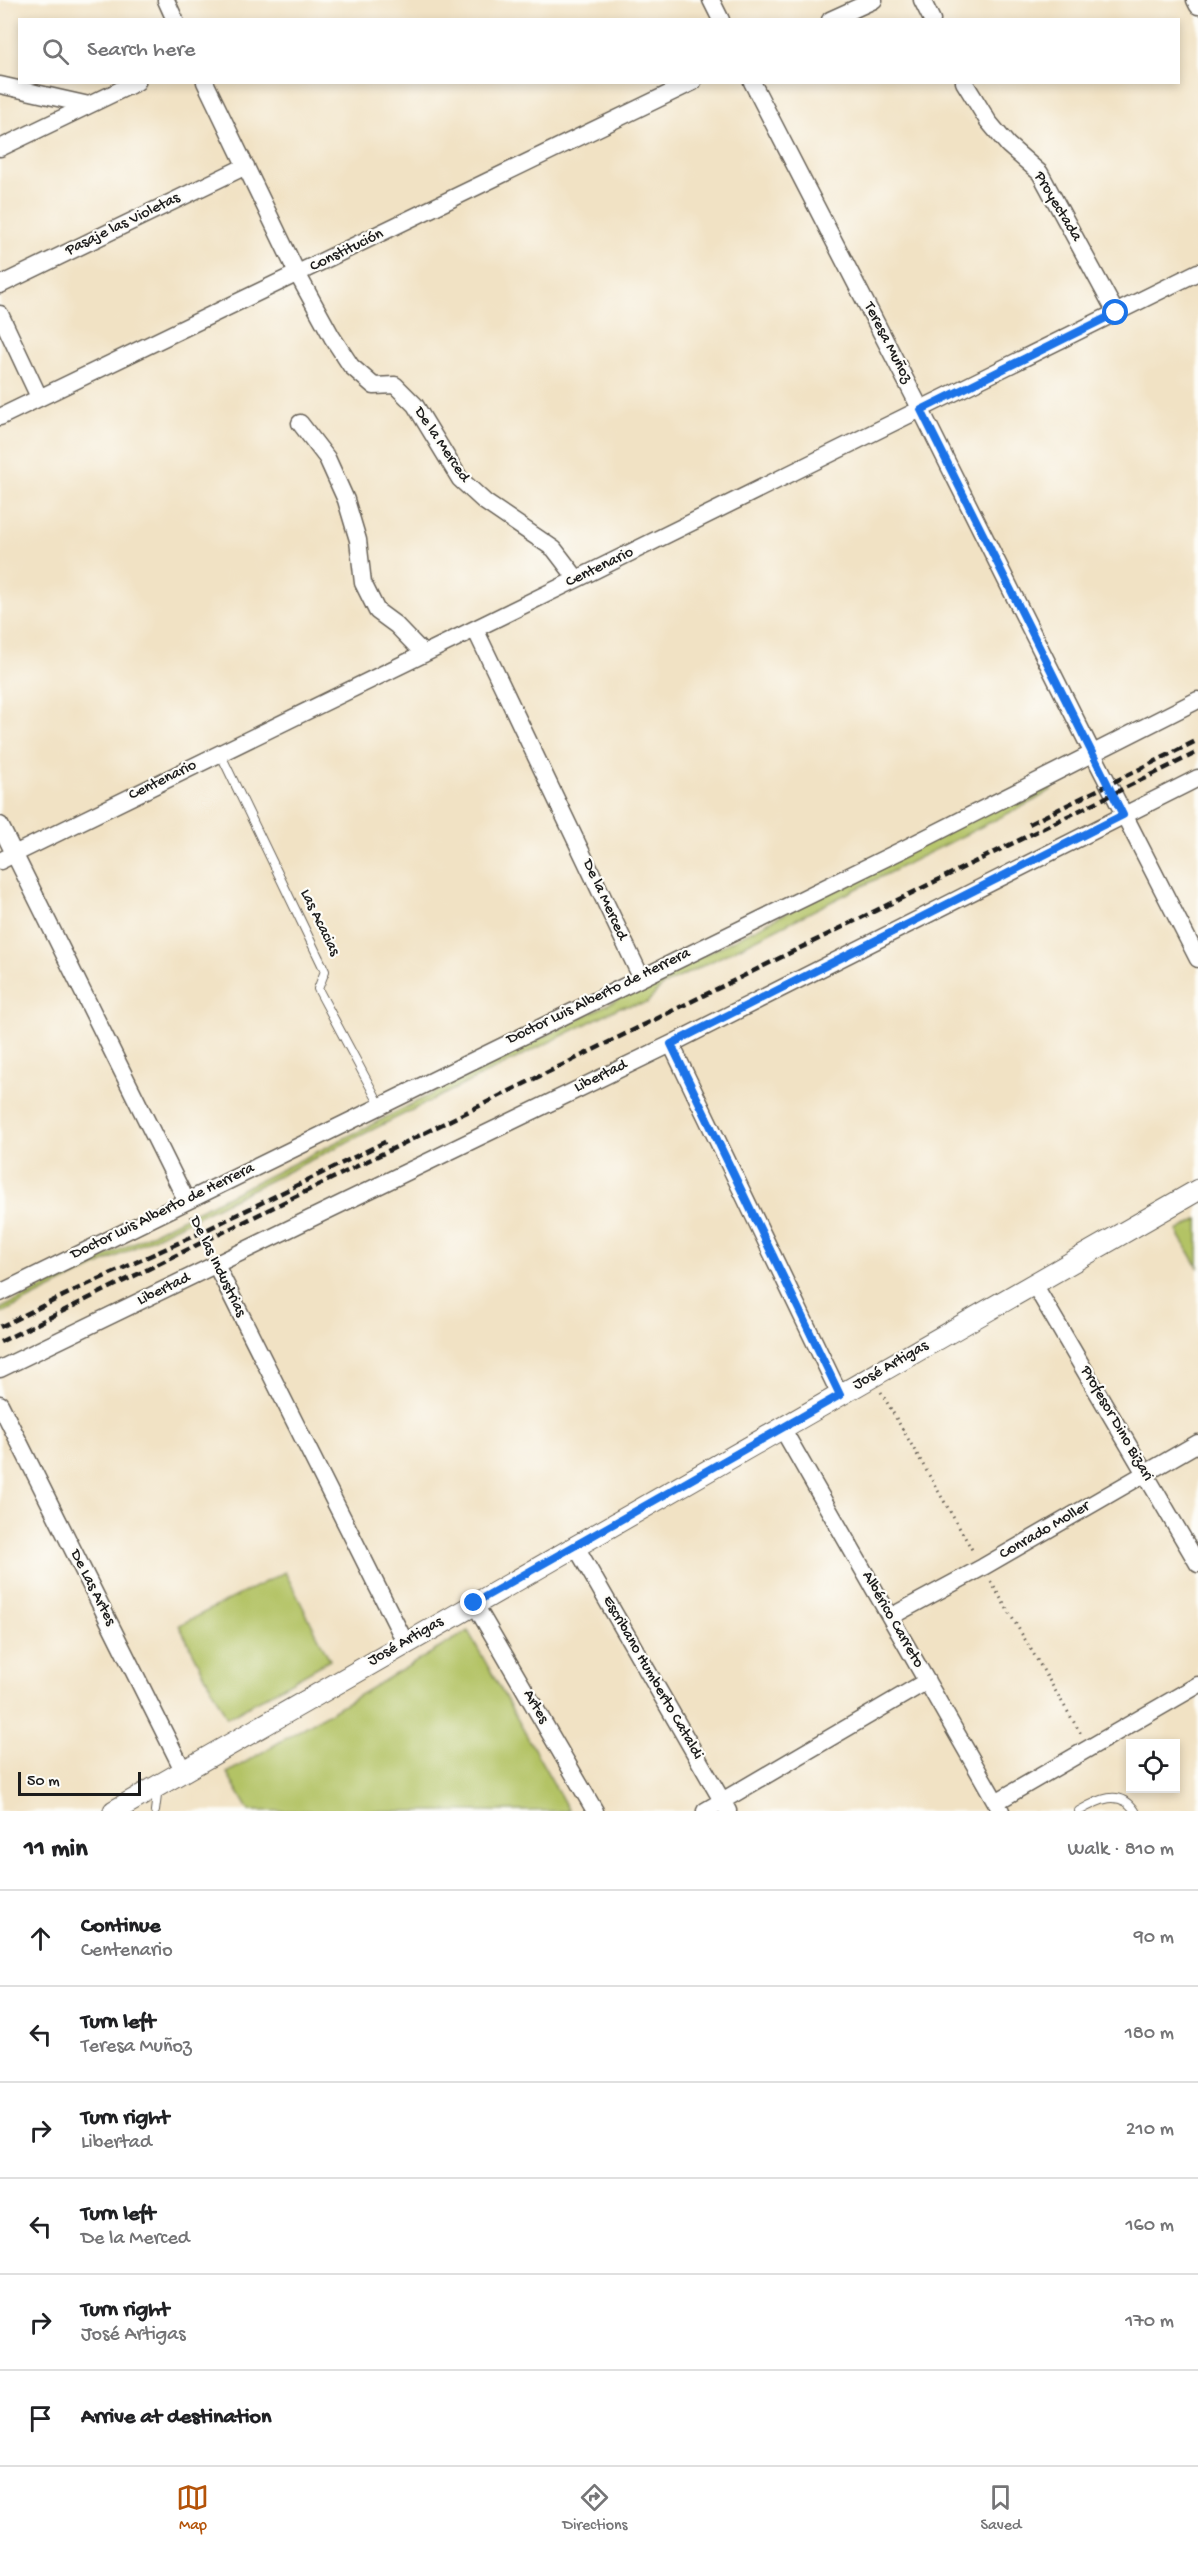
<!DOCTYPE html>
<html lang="en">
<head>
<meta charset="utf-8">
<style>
  :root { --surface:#fff; --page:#f2f2f2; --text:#202124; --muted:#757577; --line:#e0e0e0; --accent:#b45309 }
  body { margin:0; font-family:"Gochi Hand",sans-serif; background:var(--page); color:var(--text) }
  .controls { position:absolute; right:18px; bottom:18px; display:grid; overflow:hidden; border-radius:0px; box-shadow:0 3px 9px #0003 }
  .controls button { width:54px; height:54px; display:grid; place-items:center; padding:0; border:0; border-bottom:2px solid var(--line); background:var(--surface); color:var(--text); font:30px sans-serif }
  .scale { position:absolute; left:18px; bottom:15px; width:123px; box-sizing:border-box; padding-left:6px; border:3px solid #1c1c1c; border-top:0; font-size:16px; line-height:21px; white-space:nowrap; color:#1c1c1c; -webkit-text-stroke:4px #fdfcf7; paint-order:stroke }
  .stop { position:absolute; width:18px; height:18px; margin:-14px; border:4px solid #1a73e8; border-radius:50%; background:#fff }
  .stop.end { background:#1a73e8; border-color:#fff; box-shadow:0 2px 6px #0008 }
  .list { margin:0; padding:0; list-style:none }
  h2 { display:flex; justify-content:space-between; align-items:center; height:78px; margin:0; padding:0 24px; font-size:26px }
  h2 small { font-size:20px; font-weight:400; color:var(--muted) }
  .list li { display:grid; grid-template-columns:39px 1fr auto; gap:18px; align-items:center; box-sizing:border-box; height:96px; padding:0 24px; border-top:2px solid var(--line) }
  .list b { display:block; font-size:22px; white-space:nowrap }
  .list p { margin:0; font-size:20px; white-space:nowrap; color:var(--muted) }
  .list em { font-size:20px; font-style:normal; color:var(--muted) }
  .icon { flex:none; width:33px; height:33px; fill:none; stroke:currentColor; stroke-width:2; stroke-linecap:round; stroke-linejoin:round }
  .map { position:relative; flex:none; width:1198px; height:1811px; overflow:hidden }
  .search { position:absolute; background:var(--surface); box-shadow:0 3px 9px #0003; left:18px; right:18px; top:18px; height:66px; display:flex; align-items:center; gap:15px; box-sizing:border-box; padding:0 21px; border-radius:0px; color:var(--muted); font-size:22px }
  .sheet { height:654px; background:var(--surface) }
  nav { display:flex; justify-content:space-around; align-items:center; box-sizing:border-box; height:84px; border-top:2px solid var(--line); background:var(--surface); font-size:16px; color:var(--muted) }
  nav a { display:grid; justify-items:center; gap:3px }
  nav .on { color:var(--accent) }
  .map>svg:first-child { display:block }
</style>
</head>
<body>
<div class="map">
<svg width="1198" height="1811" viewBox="0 0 1198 1811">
  <rect width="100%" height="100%" fill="#fdfcf7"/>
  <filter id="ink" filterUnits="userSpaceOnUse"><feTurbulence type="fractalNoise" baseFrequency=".0167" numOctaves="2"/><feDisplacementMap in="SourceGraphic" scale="12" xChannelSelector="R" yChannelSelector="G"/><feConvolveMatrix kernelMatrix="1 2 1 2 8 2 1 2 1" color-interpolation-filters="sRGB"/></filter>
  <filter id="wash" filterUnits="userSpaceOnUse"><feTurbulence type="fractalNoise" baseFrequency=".008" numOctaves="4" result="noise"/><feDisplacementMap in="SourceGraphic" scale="24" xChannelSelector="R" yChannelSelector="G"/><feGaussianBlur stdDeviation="1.35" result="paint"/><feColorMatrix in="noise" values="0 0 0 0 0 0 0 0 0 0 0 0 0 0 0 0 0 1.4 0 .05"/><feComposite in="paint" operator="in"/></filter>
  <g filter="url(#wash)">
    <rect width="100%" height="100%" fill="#f1e2c4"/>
    <path fill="#b3c365" stroke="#687040" stroke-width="1.5" d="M1049,779L1055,781L1051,790L1035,800L662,986L647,1003L620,1007L0,1314V1309L367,1127Z
      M1198,1219V1267L1177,1231Z
      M285,1572L330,1660L227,1718L179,1625Z
      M468,1631L569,1811H249L227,1773Z"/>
  </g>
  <g filter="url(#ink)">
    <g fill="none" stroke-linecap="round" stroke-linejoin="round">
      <defs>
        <path id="service" d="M220,753L325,971L318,989L380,1105
          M155,1811L158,1788
          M1079,1811C1098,1800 1120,1788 1135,1811"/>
        <path id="minor" d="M166,0L175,20
          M711,0L721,20
          M922,0L932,20
          M1195,0L1198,6
          M830,20L874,0
          M205,82L298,275L332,337L351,366L374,386L395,385L415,405L460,479L485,502L554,549L577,579
          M752,82L921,410L1092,752L1198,959
          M964,82L988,121L1008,145L1040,173L1116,313
          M0,85L89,105
          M0,148L137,82
          M0,285L246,166
          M0,314L39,397
          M0,417L693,82
          M300,423L327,458L346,500L358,540L363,583L377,611L396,625L424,654
          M475,629L641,977
          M0,825L186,1200
          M0,861L577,579L1198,272
          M671,1044L840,1395
          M216,1265L405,1642
          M1034,1284L1198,1564
          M0,1293L902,850L1198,700
          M0,1369L671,1044L1198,778
          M0,1404L184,1772
          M782,1428L1001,1811
          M575,1545L728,1811
          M474,1603L595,1811
          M890,1617L983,1567L1198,1443
          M996,1802L1198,1685
          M705,1811L927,1681"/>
        <path id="tertiary" d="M114,1811L1198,1190"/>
      </defs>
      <use href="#service" stroke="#676157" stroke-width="10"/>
      <use href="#minor" stroke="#676157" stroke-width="19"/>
      <use href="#tertiary" stroke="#676157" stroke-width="23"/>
      <path stroke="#676157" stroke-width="3" stroke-dasharray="1.5 4.5" stroke-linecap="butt" d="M191,1216L208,1250
        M881,1392L974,1553
        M991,1582L1081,1734"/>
      <use href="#service" stroke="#fff" stroke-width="8"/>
      <use href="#minor" stroke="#fff" stroke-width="16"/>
      <use href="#tertiary" stroke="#fff" stroke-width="21"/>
      <path stroke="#1c1c1c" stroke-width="4.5" stroke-dasharray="9 4.5" stroke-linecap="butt" d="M1029,824L1198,740
        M0,1327L75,1290L198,1234L389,1140
        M0,1342L1198,752"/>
    </g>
  </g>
  <g fill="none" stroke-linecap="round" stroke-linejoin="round" filter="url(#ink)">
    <path stroke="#1a73e8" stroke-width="8" d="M474,1603L840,1395L671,1044L1123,815L921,410L1116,313"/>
  </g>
  <g text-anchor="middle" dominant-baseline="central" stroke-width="4.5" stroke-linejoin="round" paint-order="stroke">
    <g font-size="16" fill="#1c1c1c" stroke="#fdfcf7">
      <text transform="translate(1057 207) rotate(59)">Proyectada</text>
      <text transform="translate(123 225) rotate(-26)">Pasaje las Violetas</text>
      <text transform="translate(347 251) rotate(-26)">Constitución</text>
      <text transform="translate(887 343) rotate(63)">Teresa Muñoz</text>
      <text transform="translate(441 445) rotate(56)">De la Merced</text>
      <text transform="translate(600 568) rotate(-26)">Centenario</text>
      <text transform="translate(163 781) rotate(-26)">Centenario</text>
      <text transform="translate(604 900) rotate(65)">De la Merced</text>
      <text transform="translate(319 923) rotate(64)">Las Acacias</text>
      <text transform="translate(599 997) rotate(-26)">Doctor Luis Alberto de Herrera</text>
      <text transform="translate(601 1077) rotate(-26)">Libertad</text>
      <text transform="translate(163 1212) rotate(-26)">Doctor Luis Alberto de Herrera</text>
      <text transform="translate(217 1267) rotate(64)">De las Industrias</text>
      <text transform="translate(164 1290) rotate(-26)">Libertad</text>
      <text transform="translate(891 1366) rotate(-30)">José Artigas</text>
      <text transform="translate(1116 1424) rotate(60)">Profesor Dino Bizari</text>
      <text transform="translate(1045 1531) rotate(-30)">Conrado Moller</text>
      <text transform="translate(92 1588) rotate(63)">De Las Artes</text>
      <text transform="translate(892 1620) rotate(60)">Albérico Carreto</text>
      <text transform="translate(406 1642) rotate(-30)">José Artigas</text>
      <text transform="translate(652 1678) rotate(60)">Escribano Humberto Cataldi</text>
      <text transform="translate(535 1707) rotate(60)">Artes</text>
    </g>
  </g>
</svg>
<div class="controls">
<button><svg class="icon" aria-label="locate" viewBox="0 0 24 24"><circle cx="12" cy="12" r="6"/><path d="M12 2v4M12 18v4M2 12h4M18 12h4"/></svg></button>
</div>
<div class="scale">50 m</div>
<div class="stop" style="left:1116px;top:313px"></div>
<div class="stop end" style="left:474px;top:1603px"></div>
<div class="search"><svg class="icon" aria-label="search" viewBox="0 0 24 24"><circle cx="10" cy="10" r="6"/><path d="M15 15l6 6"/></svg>Search here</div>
</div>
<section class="sheet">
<h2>11 min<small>Walk · 810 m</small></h2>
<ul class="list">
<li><svg class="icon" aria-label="ahead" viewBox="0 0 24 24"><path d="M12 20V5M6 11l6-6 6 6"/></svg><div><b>Continue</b><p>Centenario</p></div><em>90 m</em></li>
<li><svg class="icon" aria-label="left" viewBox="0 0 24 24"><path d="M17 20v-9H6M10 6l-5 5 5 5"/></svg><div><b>Turn left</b><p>Teresa Muñoz</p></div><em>180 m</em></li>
<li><svg class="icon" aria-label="right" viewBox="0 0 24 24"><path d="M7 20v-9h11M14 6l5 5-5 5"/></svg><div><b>Turn right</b><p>Libertad</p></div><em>210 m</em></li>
<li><svg class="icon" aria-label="left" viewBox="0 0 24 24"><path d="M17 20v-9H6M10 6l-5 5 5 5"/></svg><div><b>Turn left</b><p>De la Merced</p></div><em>160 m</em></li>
<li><svg class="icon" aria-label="right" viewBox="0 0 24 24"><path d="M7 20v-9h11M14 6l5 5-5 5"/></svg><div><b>Turn right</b><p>José Artigas</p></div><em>170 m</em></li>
<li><svg class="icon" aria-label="arrive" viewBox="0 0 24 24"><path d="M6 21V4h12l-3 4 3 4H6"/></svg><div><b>Arrive at destination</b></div></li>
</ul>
</section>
<nav>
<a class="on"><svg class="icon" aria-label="map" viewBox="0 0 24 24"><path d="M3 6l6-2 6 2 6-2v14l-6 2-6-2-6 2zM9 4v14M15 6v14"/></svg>Map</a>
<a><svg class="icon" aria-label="directions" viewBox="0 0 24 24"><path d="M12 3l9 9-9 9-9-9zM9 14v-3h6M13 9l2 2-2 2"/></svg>Directions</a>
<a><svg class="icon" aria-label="saved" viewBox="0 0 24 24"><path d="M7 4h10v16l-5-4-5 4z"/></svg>Saved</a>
</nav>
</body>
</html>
